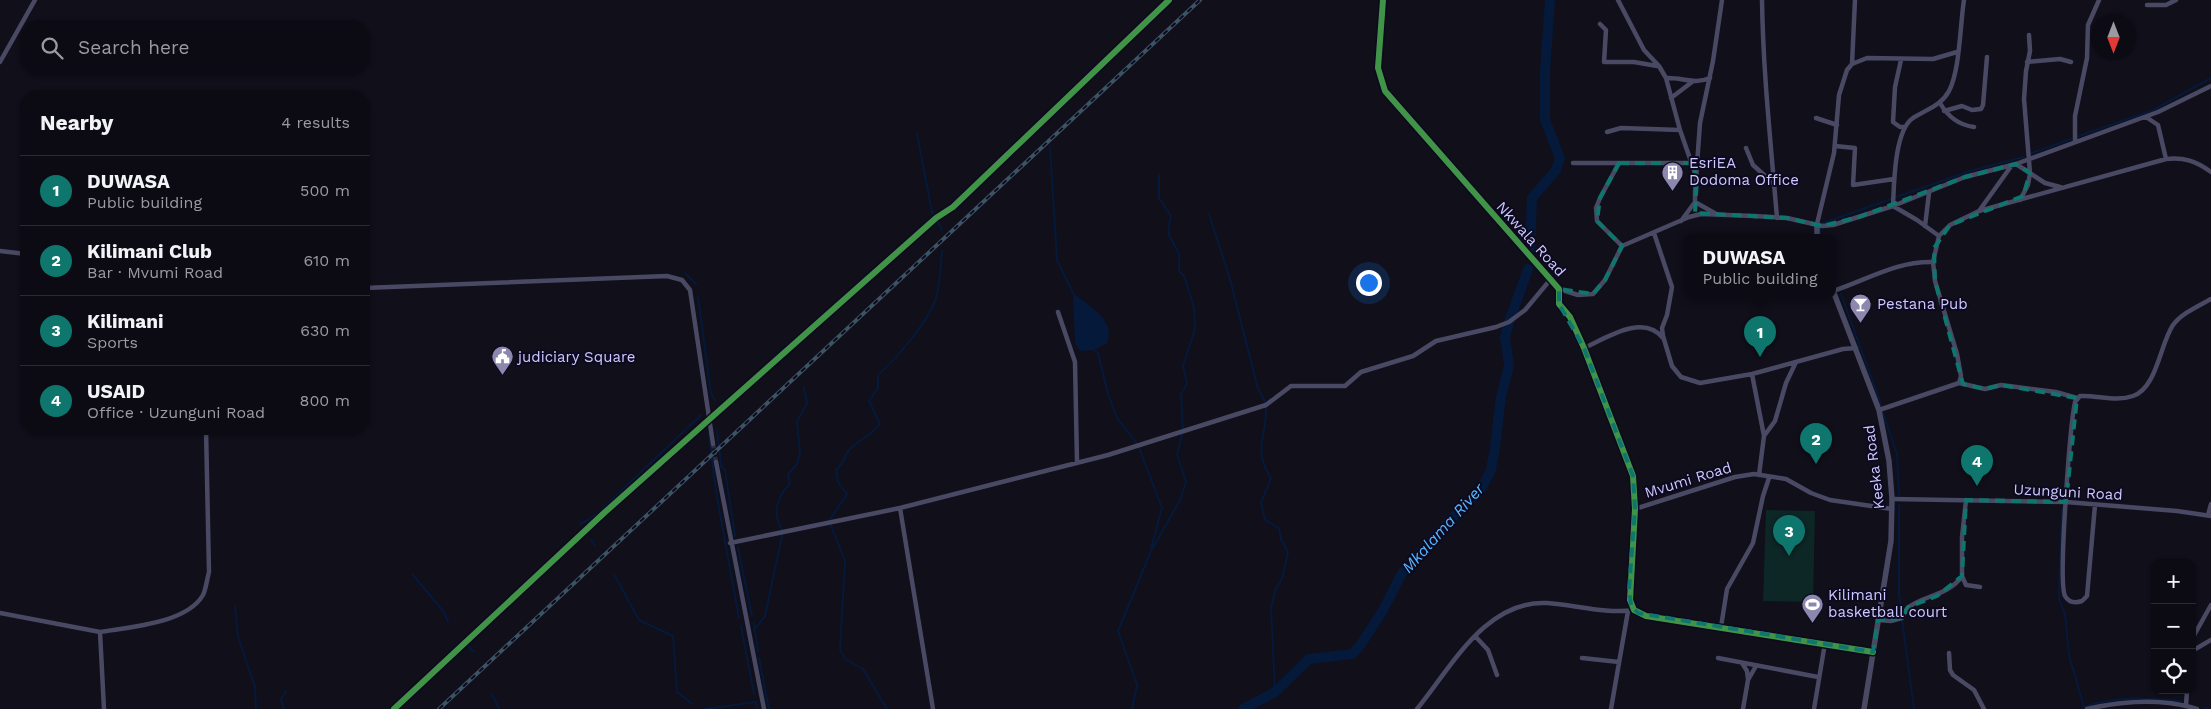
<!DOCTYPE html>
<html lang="en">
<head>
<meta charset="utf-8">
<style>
  :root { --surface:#0c0b14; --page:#15141d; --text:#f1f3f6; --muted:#9a9ba0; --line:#2c2b34; --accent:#0f766e }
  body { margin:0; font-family:"Work Sans",sans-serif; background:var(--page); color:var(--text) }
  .controls { position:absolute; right:15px; bottom:15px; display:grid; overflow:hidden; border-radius:10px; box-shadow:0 1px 4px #0004 }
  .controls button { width:45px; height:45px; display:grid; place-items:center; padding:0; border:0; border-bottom:1px solid var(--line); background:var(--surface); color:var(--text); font:25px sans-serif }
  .compass { position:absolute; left:2091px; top:15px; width:45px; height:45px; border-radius:50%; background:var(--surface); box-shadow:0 1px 4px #0004; rotate:180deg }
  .you { position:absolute; left:1368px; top:282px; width:18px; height:18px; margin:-12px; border:4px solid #fff; border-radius:50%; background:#1a73e8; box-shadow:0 0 0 8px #1a73e833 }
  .badge { display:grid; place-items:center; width:32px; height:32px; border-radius:50%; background:var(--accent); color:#fff; font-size:16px; font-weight:700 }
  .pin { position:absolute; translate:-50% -41px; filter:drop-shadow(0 1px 2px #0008) }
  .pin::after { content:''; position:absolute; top:26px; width:18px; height:15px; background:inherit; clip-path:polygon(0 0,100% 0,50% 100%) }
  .popup { position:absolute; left:1684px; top:234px; width:152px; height:65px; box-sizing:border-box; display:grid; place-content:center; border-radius:10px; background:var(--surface); filter:drop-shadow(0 1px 4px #0005); font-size:16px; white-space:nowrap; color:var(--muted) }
  .popup b { font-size:19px; color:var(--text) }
  .popup::after { content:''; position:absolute; left:50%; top:100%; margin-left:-10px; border:10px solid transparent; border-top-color:var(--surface) }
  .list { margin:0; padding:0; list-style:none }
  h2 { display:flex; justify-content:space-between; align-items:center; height:65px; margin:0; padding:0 20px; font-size:21px }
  h2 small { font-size:16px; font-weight:400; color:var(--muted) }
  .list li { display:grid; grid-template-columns:32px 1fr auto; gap:15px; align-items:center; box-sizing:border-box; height:70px; padding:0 20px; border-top:1px solid var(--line) }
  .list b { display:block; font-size:19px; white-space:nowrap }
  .list p { margin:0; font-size:16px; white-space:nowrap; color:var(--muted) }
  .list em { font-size:16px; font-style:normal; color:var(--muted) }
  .icon { flex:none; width:28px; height:28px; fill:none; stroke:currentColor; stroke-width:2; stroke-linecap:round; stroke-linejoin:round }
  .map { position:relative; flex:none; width:2211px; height:709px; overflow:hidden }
  .search { position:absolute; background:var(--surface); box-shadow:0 1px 4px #0004; left:20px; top:20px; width:350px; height:55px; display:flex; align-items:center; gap:12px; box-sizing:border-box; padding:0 18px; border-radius:20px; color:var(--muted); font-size:19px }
  .panel { position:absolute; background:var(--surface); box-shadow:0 1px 4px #0004; left:20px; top:90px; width:350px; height:345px; border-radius:20px }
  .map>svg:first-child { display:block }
</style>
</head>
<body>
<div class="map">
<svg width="2211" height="709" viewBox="0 0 2211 709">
  <rect width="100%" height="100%" fill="#100f1a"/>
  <path fill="#0d2626" d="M1766,510L1815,511L1813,602L1763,601Z"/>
  <path fill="#051a3b" d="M1073,293C1089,306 1116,320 1107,343L1094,350L1080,351L1075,343Z"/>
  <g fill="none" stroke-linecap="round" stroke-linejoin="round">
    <path stroke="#051a3b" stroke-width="2" d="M917,134L932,212L942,230
      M2076,137L2153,110L2211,78
      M1050,146L1057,260L1073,293
      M2029,154L2071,139
      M1209,214L1230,279L1258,389C1261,394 1266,401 1266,407C1267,437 1252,449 1271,478L1261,503L1265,520L1279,528L1281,539L1288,552L1282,579L1276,588L1271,608L1275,692
      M1823,223L1970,171L2023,157
      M1820,229L1821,238
      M1832,271L1836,281
      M685,273L696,284
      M1841,294L1881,404
      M698,297L711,394L715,400
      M1094,350L1098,353L1108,394L1117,418L1138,445L1162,508L1151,548
      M1882,410L1897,454L1899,496
      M717,430L721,466L725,470L735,536
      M709,433L716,492L739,618
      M1899,505V594L1902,614
      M2062,509L2059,599L2065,614L2069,655L2084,707C2113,696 2150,698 2181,701
      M580,524L590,519L600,511L701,415
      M591,540L595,545
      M738,547L752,616
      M614,574L639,620L673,636L677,692L692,704
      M413,575L444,612L448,622
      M235,607L238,637L255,687L256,709
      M1902,619L1914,709
      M754,623L758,651
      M741,626L754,694
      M754,630L765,616L783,531C772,515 776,497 790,484L788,474L797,464L800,453L797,422L807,403L804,388
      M467,645L474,652
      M759,658L769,709
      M492,694L499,709
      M2205,707L2208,709
      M284,709L281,699L286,691
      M705,709L756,702L757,709
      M887,709L863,669L845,659L840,649L845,561L829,521L847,494L838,482L836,470C847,460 843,457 849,450C858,440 870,437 880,424L869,401L878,388V375C896,359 932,318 937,294C940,280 941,265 942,251
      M1132,709L1137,685L1118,631L1151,551L1180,500L1186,482L1177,454L1183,431L1181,394L1187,384L1183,366L1195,329L1194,307L1184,276L1179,271C1179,266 1180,258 1179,254C1171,234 1165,241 1171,216L1159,198V174"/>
    <path stroke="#051a3b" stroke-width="10" d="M1530,251L1532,198L1556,170L1560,158L1545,120V71L1550,0
      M1243,709L1275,692L1309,659L1352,654L1359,647L1382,612L1402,573L1451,519L1480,491L1491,470L1495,447L1501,397L1509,365L1505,337L1509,322L1528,269"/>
    <path stroke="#2c2b3c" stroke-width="4.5" stroke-dasharray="4.5 2" stroke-linecap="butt" d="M713,444L716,462"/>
    <path stroke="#494964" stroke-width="4.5" d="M1618,0L1644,50L1659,66L1666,78L1680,130L1695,173
      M1762,0C1763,72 1771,145 1777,218
      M2147,5H2166L2176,0
      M1600,24L1606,30L1604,62H1634L1657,66
      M1901,60L1895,87L1893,122L1900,127H1905
      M0,62L35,0
      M2027,62L2060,59L2071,62
      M1852,64L1855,0
      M1666,78C1682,77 1694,85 1710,78
      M1671,98L1692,82
      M1940,103C1948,117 1958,125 1974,127
      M1944,111L1962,106L1972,110L1981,109L1983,105L1987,57
      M2146,117L2158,125L2166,159
      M1816,118L1837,125
      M1607,132L1621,128L1680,130
      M2075,141V116L2087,58L2088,25L2099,0
      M1835,146L1855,148L1853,185L1894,179
      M1746,148L1753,165L1774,184
      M1573,163H1693
      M1619,163L1600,198L1596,208L1597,221L1622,246
      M2016,164L2045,183L2060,187
      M2020,200L2028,185L2030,173L2024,99L2026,71L2030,51L2029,35
      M1979,211L2012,165
      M1718,215L1695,202V192L1700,123L1713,61L1722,0
      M1681,221L1695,202
      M1817,224L1834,153L1839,95L1847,70L1852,64L1867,58L1933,59L1957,52
      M1925,226L1929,193
      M1654,233L1672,287L1667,315L1662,328L1663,336L1672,366L1681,377L1700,383L1752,374L1843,349L1856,348
      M1939,236L1917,220L1893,206C1894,185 1894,131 1913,118C1927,109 1941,106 1949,91C1960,70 1960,25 1964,0
      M0,251L26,254
      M364,288L667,276L682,280L690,290L713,444
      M1559,289L1578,295L1593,294L1605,280L1622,246L1689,217L1701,214L1754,216L1787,218L1822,226L1833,225L1893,206L1965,177L2016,164L2158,112L2211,86
      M1833,291C1867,280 1896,261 1933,262
      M1058,312L1075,362L1077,462
      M1584,348C1606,338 1643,313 1663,338
      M1752,374L1764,436L1759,475
      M1959,383L1985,389L2001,385L2056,392L2077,398
      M1879,410L1959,383L1961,376L1957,354L1935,281L1933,262L1939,236L1950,225L1979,211L2166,159C2184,157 2196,161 2211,172
      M1764,436L1775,421L1786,383L1796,362
      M716,462L764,709
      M1892,499L2066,502L2177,511L2211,516
      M2095,505L2087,596L2082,601C2076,603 2069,603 2065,596C2058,581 2070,426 2075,402L2080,396C2097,395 2116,402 2133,396C2157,388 2160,344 2173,325C2182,313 2199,306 2211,299
      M900,508L933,709
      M1635,509L1735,477L1754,474L1786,479L1811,493L1830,500L1892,509
      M2208,515L2211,504
      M730,543L900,508L1108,455L1266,405L1291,386H1345L1361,372L1413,356L1436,341L1496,327L1509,322L1525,310L1550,280
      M1962,576L1966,585L1980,587
      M0,613L100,632L104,709
      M1878,620L1891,621L1902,618C1904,615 1905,610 1908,608C1920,596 1949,596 1962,576V537L1966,500
      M1721,627L1727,589L1753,543L1763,496L1769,478
      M100,632C131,627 187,623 203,595C206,589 207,579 209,572L206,429
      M1475,636L1488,650L1497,675
      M2192,639L2211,605
      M2192,651L2211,640
      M1949,653L1950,670L1953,675L1974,690L1984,709
      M1582,658L1619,662
      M1718,658L1818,677
      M1742,663L1747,671L1748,679
      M2186,706L2187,690
      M394,709L604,513L936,218L953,207L1169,0
      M1417,709C1451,668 1485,600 1547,603C1575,605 1606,614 1634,610
      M1611,709L1628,611
      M1743,709L1748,680L1756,666
      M1814,709L1825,643
      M2087,709C2123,701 2162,698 2197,709"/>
    <path stroke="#494964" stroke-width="5.5" d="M1383,0L1378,68L1385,91L1559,289V304L1570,317L1584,348L1633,476L1635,509L1630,600L1634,610L1646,616L1873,652
      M1817,238V225
      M1832,288L1879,410L1889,461L1892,499L1891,541L1864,709"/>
    <defs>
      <path id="rail" d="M439,709L1200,0"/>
    </defs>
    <use href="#rail" stroke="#3c5364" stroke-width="4"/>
    <use href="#rail" stroke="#0d0a1f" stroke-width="2" stroke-dasharray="5.5" stroke-linecap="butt"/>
    <defs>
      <path id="cycleway" d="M1383,0L1378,68L1385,91L1559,289V304L1570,317L1584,348L1633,476L1635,509L1630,600L1634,610L1646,616L1873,652
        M394,709L604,513L936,218L953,207L1169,0"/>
    </defs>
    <use href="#cycleway" stroke="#0d0a1f" stroke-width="9"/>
    <use href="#cycleway" stroke="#419447" stroke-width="6"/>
  </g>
  <path fill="none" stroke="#0f766e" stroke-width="4" stroke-dasharray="10 6" stroke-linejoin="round" d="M1619,163H1691L1697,177L1695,213L1787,218L1822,226L1859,217L1965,177L2016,164L2030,173L2023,196L1950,225L1934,248L1935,281L1963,384L1985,389L2001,385L2077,398L2066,502L1966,500L1962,576L1937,596L1908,607L1902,618L1878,620L1873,652L1638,613L1631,605L1629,590L1635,509L1633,476L1584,348L1559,304V289L1593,294L1605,280L1622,246L1597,221L1600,198Z"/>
  <defs>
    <symbol id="building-pin" viewBox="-11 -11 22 30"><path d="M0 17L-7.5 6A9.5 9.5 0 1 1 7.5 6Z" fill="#8b87af" stroke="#0d0a1f"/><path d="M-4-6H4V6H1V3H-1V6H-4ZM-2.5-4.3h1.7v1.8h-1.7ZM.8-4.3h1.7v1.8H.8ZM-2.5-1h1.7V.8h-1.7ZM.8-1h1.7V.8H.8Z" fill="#fff"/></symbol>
    <symbol id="bar-pin" viewBox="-11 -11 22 30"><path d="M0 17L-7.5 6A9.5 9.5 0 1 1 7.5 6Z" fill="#8b87af" stroke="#0d0a1f"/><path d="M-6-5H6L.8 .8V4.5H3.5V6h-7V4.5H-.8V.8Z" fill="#fff"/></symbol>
    <symbol id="civic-pin" viewBox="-11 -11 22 30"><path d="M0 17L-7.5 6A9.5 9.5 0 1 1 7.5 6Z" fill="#8b87af" stroke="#0d0a1f"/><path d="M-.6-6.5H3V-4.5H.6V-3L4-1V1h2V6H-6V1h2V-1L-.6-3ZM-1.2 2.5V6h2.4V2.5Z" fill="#fff"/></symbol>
    <symbol id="stadium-pin" viewBox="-11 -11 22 30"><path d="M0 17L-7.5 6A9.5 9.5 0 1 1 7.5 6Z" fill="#8b87af" stroke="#0d0a1f"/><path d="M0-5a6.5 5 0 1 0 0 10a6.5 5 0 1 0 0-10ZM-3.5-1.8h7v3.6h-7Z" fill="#fff"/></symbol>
  </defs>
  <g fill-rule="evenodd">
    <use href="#building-pin" x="1660" y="160" width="25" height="34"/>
    <use href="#bar-pin" x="1848" y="292" width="25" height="34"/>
    <use href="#civic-pin" x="490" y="344" width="25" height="34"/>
    <use href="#stadium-pin" x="1800" y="592" width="25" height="34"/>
  </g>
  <g text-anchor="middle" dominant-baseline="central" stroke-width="4" stroke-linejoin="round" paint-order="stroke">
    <g font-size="15" fill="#cdc8ff" stroke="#0d0a1f" text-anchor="start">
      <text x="1689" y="163">EsriEA<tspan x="1689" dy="17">Dodoma Office</tspan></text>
      <text x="1877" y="304">Pestana Pub</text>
      <text x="518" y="357">judiciary Square</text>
      <text x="1828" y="595">Kilimani<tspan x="1828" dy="17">basketball court</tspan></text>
    </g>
    <g font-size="15" fill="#cdc8ff" stroke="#0d0a1f">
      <text transform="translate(1531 239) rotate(48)">Nkwala Road</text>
      <text transform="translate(1874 467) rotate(-97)">Keeka Road</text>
      <text transform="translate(1688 480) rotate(-17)">Mvumi Road</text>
      <text transform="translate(2068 492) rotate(3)">Uzunguni Road</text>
    </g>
    <g font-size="16" font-style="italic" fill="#56b6ff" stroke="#0d0a1f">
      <text transform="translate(1443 528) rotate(-48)">Mkalama River</text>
    </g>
  </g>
</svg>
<div class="controls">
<button>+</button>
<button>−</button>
<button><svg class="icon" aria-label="locate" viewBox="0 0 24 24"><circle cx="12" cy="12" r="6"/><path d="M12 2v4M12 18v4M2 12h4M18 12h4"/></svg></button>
</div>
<svg class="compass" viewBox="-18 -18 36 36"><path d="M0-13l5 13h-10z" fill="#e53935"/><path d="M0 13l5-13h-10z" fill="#9a9ba0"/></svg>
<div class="you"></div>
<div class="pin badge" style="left:1760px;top:357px">1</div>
<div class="popup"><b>DUWASA</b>Public building</div>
<div class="pin badge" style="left:1816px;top:464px">2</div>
<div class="pin badge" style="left:1789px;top:556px">3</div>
<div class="pin badge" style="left:1977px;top:486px">4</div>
<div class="search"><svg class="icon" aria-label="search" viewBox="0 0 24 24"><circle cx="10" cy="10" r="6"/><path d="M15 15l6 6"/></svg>Search here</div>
<section class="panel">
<h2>Nearby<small>4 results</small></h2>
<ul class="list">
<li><span class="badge">1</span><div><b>DUWASA</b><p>Public building</p></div><em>500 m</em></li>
<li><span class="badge">2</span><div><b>Kilimani Club</b><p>Bar · Mvumi Road</p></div><em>610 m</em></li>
<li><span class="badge">3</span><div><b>Kilimani</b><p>Sports</p></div><em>630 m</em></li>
<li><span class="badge">4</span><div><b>USAID</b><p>Office · Uzunguni Road</p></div><em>800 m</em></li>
</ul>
</section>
</div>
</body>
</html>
